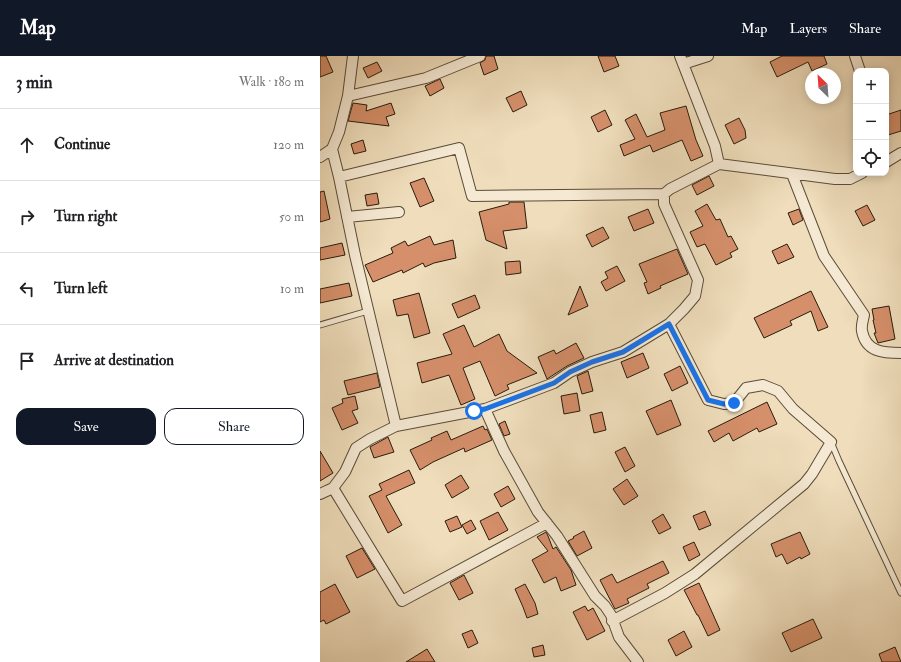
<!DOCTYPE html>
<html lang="en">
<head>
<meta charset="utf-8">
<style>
  :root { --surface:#fff; --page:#f6f6f6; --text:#202124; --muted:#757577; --line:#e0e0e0; --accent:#111827 }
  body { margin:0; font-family:"IM FELL Double Pica",serif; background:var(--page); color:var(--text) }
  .controls { position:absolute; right:12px; top:12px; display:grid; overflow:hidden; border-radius:8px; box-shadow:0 2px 10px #0003 }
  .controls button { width:36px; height:36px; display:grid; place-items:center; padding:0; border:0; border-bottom:1px solid var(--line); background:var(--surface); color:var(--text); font:20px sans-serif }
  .compass { position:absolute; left:485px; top:12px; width:36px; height:36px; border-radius:50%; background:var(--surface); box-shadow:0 2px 10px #0003; rotate:335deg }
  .stop { position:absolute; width:12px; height:12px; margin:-9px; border:3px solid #1a73e8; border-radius:50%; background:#fff }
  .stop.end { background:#1a73e8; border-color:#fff; box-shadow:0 1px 4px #0008 }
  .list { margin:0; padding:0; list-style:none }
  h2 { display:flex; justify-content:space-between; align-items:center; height:52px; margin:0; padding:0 16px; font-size:17px }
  h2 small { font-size:13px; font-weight:400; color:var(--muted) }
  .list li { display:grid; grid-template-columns:26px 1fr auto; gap:12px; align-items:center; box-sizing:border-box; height:72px; padding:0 16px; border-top:1px solid var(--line) }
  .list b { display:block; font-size:15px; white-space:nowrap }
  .list em { font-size:13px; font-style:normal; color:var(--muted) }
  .actions { display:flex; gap:8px; padding:12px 16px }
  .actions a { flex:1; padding:9px 0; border:1px solid var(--accent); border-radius:12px; text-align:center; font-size:14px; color:var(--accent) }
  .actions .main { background:var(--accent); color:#fff }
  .icon { flex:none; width:22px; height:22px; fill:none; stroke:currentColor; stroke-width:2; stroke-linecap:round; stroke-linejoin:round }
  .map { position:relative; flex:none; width:581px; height:606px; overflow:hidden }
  header { display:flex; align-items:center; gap:24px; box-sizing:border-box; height:56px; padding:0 20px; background:var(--accent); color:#fff }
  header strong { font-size:19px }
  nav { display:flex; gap:22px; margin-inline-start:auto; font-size:14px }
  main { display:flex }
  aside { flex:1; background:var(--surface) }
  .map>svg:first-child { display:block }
</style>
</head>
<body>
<header>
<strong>Map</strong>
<nav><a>Map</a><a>Layers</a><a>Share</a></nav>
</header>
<main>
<aside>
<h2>3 min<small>Walk · 180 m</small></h2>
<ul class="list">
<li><svg class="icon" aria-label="ahead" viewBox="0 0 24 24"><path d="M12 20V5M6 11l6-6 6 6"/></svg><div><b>Continue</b></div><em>120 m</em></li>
<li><svg class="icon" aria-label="right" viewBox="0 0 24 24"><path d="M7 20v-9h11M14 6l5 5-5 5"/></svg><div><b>Turn right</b></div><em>50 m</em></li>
<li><svg class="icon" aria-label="left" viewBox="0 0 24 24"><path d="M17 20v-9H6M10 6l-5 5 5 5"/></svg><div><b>Turn left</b></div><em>10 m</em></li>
<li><svg class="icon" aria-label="arrive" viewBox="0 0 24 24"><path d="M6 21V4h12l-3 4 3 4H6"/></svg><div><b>Arrive at destination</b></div></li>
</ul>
<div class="actions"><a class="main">Save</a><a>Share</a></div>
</aside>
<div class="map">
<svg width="581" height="606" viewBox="0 0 581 606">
  <rect width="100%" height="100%" fill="#efddbb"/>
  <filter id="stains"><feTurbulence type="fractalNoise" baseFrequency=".005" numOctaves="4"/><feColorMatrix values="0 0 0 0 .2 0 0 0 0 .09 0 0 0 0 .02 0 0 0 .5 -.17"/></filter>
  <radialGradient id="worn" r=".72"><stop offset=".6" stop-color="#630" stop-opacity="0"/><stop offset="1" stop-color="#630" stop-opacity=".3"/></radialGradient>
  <path fill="#d58f6a" stroke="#281c0d" d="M0,0H6L13,16L0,21Z
    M166,0H174L178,13L164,19L160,7L165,4Z
    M278,0H295L299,10L284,16Z
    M462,0H504L507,8L492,15L488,6L457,21L450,6Z
    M57,6L62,15L48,22L43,12Z
    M120,23L124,32L110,40L105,30Z
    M201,35L207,49L193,56L186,42Z
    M33,47L47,49L46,55L71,47L75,58L66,61L69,70L28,65Z
    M366,50L376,84L383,100L371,105L362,84L333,96L330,89L304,100L300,89L315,83L305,64L316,58L327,81L345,74L340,57Z
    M285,54L292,69L278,76L271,61Z
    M581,54V75L568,79L566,73V59Z
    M419,62L425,74L426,82L414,88L405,69Z
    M43,84L46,95L34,98L31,88Z
    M389,120L394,130L377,139L372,129Z
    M104,122L114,145L100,151L90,127Z
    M4,135L10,163L0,166V136Z
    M57,137L59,148L47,150L45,139Z
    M189,146H204L207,172L183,175L187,193L166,184L159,156L189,148Z
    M387,148L396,164L400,163L408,181L411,180L418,193L410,197L412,201L396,209L385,188L377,191L370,176L383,170L375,155Z
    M547,149L555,164L543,170L535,155Z
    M328,153L334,167L314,175L308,161Z
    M479,153L483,164L473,169L468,157Z
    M283,171L289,182L272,191L266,179Z
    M110,180L114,189L133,184L136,202L114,207L105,211L103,207L83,217L82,214L53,226L45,209L73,197L71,192L85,185L88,190Z
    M22,187L25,199L0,204V192Z
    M467,188L474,201L458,208L452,195Z
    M357,193L368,218L340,230L341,232L328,238L324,227L327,226L319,208Z
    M200,205L201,217L186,219L185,206Z
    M297,210L305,225L286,235L281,226L288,222L285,216Z
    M29,227L32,240L0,247V233Z
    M260,230L268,250L248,259Z
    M491,235L508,271L498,275L491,255L470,265L472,269L444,282L434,262Z
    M99,237L110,277L94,282L88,258L77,260L73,244Z
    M155,239L160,252L138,262L132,248Z
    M569,250L575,283L558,287L554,277H556L553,264H554L552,253Z
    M144,269L154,291L179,278L187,295L217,317L187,329L189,333L175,340L160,305L143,312L155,343L141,349L129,319L102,327L97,307L132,298L123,278Z
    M256,287L264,302L247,310L227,323L218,301L234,294L236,298Z
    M323,297L329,312L307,322L301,306Z
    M360,310L368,327L352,335L344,318Z
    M268,315L273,335L262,338L257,320Z
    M57,317L60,331L28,339L24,325Z
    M257,337L260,355L244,358L241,340Z
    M35,340L38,353L32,355L38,367L22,374L12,352L23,347L22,343Z
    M351,344L361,369L337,379L326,355Z
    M447,346L457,368L439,376L437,372L413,385L409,377L394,386L388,375Z
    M282,356L286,374L274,377L270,359Z
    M185,365L190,378L184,380L179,368Z
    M163,370L165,374L167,373L172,384L145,396L144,392L113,406L100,414L90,394L112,384L111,382L127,375L131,384Z
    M68,381L74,396L54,402L50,391Z
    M305,391L315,410L305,416L295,396Z
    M0,395L13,417L0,425Z
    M89,414L95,427L66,440L82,469L68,477L49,440L62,434L59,428Z
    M141,419L149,432L132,442L125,429Z
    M307,423L318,440L304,449L293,433Z
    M188,430L195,443L181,451L174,438Z
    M385,455L391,469L379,474L373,460Z
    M178,456L188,474L169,484L160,465Z
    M343,458L351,472L339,478L332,465Z
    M137,460L142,471L130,476L125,465Z
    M151,464L156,473L147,478L142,469Z
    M264,475L272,492L257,500L248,485L254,482L253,481Z
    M226,476L228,480L233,493L236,491L251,514L256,529L241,535L236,521L224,527L212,504L228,495L217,481Z
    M480,476L490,498L481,503L480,501L467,508L462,498L456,501L451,488Z
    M374,486L380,499L369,505L363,491Z
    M42,492L55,513L37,522L26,500Z
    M343,505L349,517L327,528L329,532L307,543L309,547L295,553L280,524L292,518L297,527Z
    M144,519L153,537L139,544L130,527Z
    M379,527L400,574L388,580L378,559H377L364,534Z
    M15,528L30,556L6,568L4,564L0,566V536Z
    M205,528L215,547L218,558L207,562L203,551L195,533Z
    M265,550L268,555L273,552L285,575L267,584L253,556Z
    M493,563L502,582L471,596L462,577Z
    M152,574L158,587L148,592L142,578Z
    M364,575L372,591L356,600L348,584Z
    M223,589L225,599L214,601L212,592Z
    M575,591L581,606H562L559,598Z
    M107,593L115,606H86Z"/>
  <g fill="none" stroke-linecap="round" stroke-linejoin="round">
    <defs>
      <path id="lane" d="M0,269L48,255
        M511,386L519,405L581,537"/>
      <path id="street" d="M535,0L540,15
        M363,8L388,0
        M28,40L106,22L160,0
        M12,93L19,121L35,199L76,370
        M0,101L12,93L19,76L28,40L33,0
        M566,106L581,97
        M399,108L515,123H530L542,117
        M472,118L504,200L544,259C543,264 541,270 542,275C546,296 563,297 581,297
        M19,121L139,92L152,140L344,138
        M27,161L79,156
        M349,268L364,253L375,240L378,224L344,148V138L350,133L399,108L395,90L360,0
        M165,353L184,395L218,456L237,480L275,540L285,550L291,559L299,581L318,606
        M13,432L82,545L227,467
        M0,438L13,432L25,416L36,392L50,383L76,370L165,353L234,327L250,316L272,306L303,296L349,268L388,344L404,348L414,347L426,332L443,329L458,335L473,353L511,386L492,418L484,428L375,518L345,537L292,565"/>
    </defs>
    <use href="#lane" stroke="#5a4c38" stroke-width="7"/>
    <use href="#street" stroke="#5a4c38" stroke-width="12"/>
    <use href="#lane" stroke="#f5e9d3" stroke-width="5"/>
    <use href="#street" stroke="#f5e9d3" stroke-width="10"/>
  </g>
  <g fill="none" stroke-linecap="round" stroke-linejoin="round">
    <path stroke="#1a73e8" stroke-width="5" d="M154,355L165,353L234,327L250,316L272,306L303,296L349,268L388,344L404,348L414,347"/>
  </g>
  <rect width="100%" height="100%" filter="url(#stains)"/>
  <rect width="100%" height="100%" fill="url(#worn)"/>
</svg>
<div class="controls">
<button>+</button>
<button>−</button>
<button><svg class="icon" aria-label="locate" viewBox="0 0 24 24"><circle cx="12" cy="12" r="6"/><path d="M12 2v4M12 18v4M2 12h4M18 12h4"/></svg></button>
</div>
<svg class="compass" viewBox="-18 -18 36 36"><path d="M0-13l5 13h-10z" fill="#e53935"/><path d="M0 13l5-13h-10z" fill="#757577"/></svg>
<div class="stop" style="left:154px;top:355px"></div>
<div class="stop end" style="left:414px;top:347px"></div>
</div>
</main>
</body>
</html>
